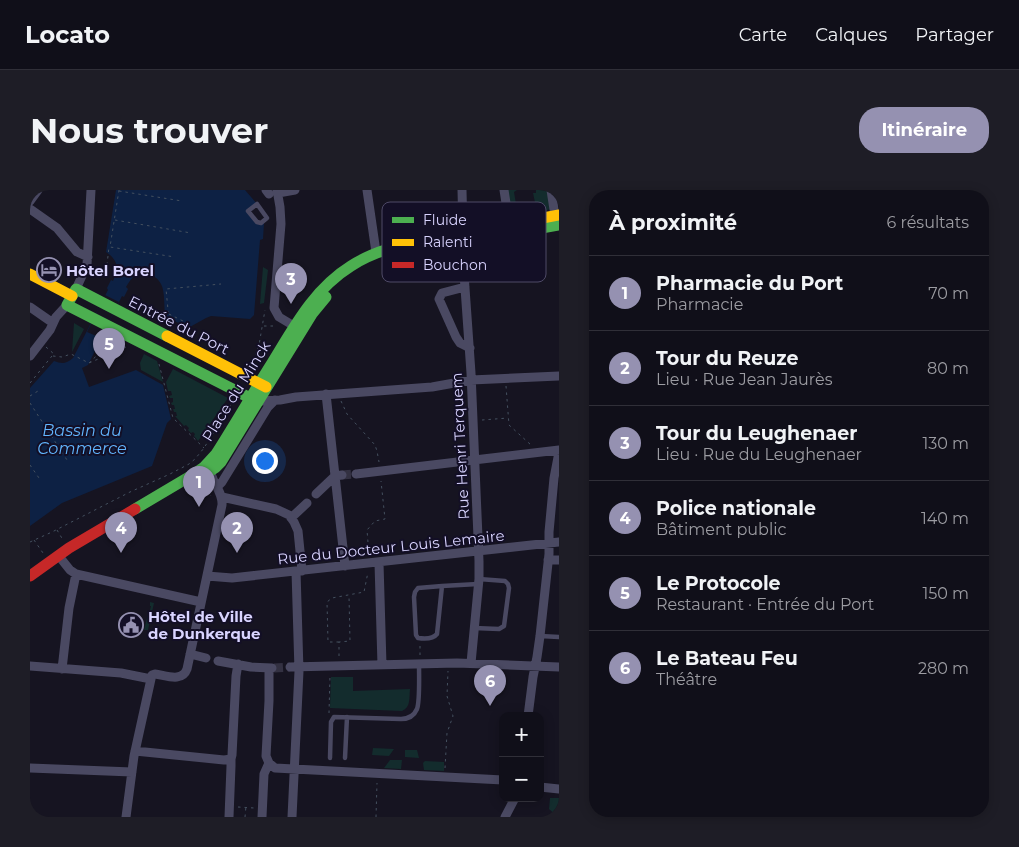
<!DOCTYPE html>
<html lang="fr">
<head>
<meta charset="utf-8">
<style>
  :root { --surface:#100f19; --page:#1e1d26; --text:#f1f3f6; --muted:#9c9ca2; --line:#302f38; --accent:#9591b1 }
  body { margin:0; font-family:Montserrat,sans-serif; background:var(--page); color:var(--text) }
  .controls { position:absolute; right:15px; bottom:15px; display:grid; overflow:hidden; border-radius:10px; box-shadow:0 2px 12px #0003 }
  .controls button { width:45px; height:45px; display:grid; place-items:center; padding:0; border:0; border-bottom:1px solid var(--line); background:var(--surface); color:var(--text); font:25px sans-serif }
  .you { position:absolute; left:234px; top:270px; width:18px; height:18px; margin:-12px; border:4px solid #fff; border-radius:50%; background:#1a73e8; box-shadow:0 0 0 8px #1a73e833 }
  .badge { display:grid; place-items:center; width:32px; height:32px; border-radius:50%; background:var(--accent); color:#fff; font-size:16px; font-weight:700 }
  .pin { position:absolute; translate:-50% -41px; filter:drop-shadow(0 1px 2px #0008) }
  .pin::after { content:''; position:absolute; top:26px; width:18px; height:15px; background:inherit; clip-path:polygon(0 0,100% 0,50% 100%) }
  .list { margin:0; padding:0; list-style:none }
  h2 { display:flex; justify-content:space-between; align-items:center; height:65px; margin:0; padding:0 20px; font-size:21px }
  h2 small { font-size:16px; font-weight:400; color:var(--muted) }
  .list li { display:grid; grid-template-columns:32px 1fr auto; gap:15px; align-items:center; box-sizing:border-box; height:75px; padding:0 20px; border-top:1px solid var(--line) }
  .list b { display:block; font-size:19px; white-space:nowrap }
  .list p { margin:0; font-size:16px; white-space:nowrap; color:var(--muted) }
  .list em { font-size:16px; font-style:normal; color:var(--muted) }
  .map { position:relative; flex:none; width:529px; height:627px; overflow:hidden; border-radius:20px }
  header { display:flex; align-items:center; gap:30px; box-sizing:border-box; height:70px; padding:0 25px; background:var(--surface); border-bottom:1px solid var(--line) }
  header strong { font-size:24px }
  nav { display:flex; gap:28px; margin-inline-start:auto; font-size:18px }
  .intro { display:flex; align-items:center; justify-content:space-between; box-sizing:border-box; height:120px; padding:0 30px }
  h1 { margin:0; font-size:35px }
  .button { padding:12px 22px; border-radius:20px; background:var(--accent); color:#fff; font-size:18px; font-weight:700 }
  main { display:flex; gap:30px; padding:0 30px }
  aside { flex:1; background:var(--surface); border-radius:20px; box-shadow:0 2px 12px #0003 }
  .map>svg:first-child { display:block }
</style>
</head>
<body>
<header>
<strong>Locato</strong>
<nav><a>Carte</a><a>Calques</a><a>Partager</a></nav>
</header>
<div class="intro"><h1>Nous trouver</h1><a class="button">Itinéraire</a></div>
<main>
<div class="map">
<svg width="529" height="627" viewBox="0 0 529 627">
  <rect width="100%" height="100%" fill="#161421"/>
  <path fill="#132c2d" d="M477,0H487L484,2L487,20L481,21Z
    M506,0H519L522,19L512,21L511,16L506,17L503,3H506Z
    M233,77L238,80L234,113L230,114Z
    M44,133L54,139L42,162Z
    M114,164L127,171L133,192L111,180L110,173Z
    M143,179L198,208L168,251L164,246L165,244L163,242L161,243L158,240L159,238L156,235L154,236L145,226H147L146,222H144L143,219H145L144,215H142L141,213L143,212V208H140L139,206L142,205L141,201H138L136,192Z
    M120,412L124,413L118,440H114L119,420H120L121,416H120Z
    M301,487H323V501L380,499C379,508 381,517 372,521L300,518Z
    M343,558L364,559L359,566L342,565Z
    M375,560H387L389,568L375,567Z
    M360,570H372L371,579L354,578Z
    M395,571L414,572V581L394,580L393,573Z
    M520,608H529V626H527L519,619Z"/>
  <path fill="#0d2144" d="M86,0H215L227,14L218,21L227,32L234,33L233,49L230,50L224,125L220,129L181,126L176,128L158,138L135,126C134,117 135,101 131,94C126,84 112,80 103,87C100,90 98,94 96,97L98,99L94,107L92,106L58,175L52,178L59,197L106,180L133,195L141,229L137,233L122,276L32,313L0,336V198L24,171C32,174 36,174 43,168L78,100L77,98L81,90L83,91C89,78 88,70 76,62Z"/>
  <path fill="#161421" d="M75,105L89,112L71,148L57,142Z"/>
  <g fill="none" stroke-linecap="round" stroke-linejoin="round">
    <path stroke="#333142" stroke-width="9" stroke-dasharray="9 4.5" stroke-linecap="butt" d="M312,285L326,284
      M244,478L260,477"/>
    <path stroke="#44505f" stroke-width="1" stroke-dasharray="2.5 4" stroke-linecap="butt" d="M89,0L80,57L145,67
      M89,1L152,11
      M85,30L161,43
      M77,75L79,57
      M118,124L122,122L139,131
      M139,124L159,134
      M139,130L136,99L191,94
      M234,136H247
      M16,157L24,164L23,166
      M23,166L32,167L41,164L59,173L96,157
      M59,173L83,150
      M129,174L143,228L174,258
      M221,177L229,155L235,120
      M0,193L22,166
      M476,196L479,235L501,255
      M0,206L8,201
      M311,211L317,224L345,255L347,261L349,272
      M0,213L37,270
      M452,230L478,228
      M0,275L9,288
      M171,298L178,301L181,306
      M27,340L33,350
      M4,350L13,363
      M0,352L22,342L100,302L140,284L159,274L165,269L174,258L203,211
      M339,365L337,340L345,331L355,329L351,291
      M309,452H298L297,412L302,408L334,402L338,382
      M390,465V454
      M309,466V452L320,451L319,406
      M299,523L300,485
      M415,578L417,543L423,526L417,506L418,481
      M208,617L224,618
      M215,627L216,616
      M346,627L347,593"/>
    <path stroke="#4a4962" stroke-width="4.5" d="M227,14L237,28L231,33L227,32L218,21Z
      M412,396L407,444C403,449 395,449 388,448L386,445L384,407L385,402L388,398L412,396L448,394
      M444,438L469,439L474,436L479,398L478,394L475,391L449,389
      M510,446L529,447
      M300,568L301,532L304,527L371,529C378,529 384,526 387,519C390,511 389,484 389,474
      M315,568L317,527"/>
    <path stroke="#4a4962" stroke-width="9" d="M236,0L239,4
      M247,0L250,17L251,34L244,118L249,127L269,139
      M337,0L346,62
      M432,0L434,84L441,183L449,371V389L441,473
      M474,0L480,39
      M521,0L525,26
      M248,3L265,0
      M0,11L8,0
      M0,19L27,38L47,62L58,67
      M435,97L412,103L409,109L426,147L430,153L440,158
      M46,99L57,75L61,0
      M0,117L23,133
      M0,166L20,140L26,127L37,115
      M296,204L315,376
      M229,211L250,210L266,207L402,197L441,190L529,186
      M326,284L529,260
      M187,297L192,292L238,217L245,210
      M286,304L305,286L312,285
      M192,307L246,319L259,325L264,332L268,341L272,381
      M261,328L277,313
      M32,370L40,380L46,384L171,412
      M518,370H529
      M349,373L352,475
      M177,386L202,388L529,352
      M160,464L176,468
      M188,471L221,477L242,478
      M0,476L91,483L121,489
      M260,477L427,473L529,477
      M239,478V511L236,566L239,573L245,578L473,590
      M32,479L39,418L46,384
      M121,489L122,485L125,484C135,485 152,493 157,479L192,315C193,300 180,292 180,277
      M498,526L503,487L507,467L510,446L519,364V342L524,288L529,262
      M105,561L194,570L201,569
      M0,578L102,582
      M510,597L529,599
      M96,627L104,566L121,489
      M199,627L201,576V569L202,565L206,486L208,474
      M232,627L234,584L239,573
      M262,627L269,481L266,381
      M475,627L485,608"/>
    <path stroke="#4caf50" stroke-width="11" d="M383,61L529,35
      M137,146L46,99L37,115L226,211
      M170,288L185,278L191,272L282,124L296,107
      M105,319L164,284L174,277L186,264C205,234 223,203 242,173C264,137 284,99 321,76C344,61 370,55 396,50"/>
    <path stroke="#ffc107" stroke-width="11" d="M396,50L529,25
      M0,84L42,106
      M137,146L236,197"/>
    <path stroke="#c62828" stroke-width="11" d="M0,386L39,358L105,319"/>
  </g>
  <defs>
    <symbol id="hotel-ring" viewBox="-11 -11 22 22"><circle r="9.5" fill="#130f26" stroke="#9591b1" stroke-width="1.5"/><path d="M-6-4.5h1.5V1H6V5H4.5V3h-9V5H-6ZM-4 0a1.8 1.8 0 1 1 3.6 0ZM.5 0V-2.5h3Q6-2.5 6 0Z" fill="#9591b1"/></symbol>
    <symbol id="civic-ring" viewBox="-11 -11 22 22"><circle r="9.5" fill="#130f26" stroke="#9591b1" stroke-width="1.5"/><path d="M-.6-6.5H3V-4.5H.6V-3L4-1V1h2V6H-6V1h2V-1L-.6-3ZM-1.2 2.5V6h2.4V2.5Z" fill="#9591b1"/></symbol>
  </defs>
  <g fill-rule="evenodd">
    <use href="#hotel-ring" x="5" y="66" width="28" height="28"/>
    <use href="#civic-ring" x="87" y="421" width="28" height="28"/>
  </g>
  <g text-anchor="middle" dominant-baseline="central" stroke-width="4" stroke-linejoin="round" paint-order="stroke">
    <g font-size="15" font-weight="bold" fill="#d9d4ff" stroke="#130f26" text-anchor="start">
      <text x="36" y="80">Hôtel Borel</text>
      <text x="118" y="426">Hôtel de Ville<tspan x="118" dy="17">de Dunkerque</tspan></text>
    </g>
    <g font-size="15" fill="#d9d4ff" stroke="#130f26">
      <text transform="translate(149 135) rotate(27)">Entrée du Port</text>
      <text transform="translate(206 201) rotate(-58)">Place du Minck</text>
      <text transform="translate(430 256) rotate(-93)">Rue Henri Terquem</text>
      <text transform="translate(361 357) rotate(-6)">Rue du Docteur Louis Lemaire</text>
    </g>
    <g font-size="16" font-style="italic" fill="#62b6ff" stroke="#130f26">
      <text x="52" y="240">Bassin du<tspan x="52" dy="18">Commerce</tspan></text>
    </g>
  </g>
  <rect x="352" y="12" width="164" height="80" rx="8" fill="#130f26" stroke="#4e4a67" stroke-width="1"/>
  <rect x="362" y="27" width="22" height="6" fill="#4caf50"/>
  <rect x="362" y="49" width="22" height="7" fill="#ffc107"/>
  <rect x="362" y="72" width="22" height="6" fill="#c62828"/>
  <g font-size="14" fill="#d9d4ff">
    <text x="393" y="35">Fluide</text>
    <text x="393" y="57">Ralenti</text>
    <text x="393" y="80">Bouchon</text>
  </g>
</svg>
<div class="controls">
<button>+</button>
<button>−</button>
</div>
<div class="you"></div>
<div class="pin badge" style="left:169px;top:317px">1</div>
<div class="pin badge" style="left:207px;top:363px">2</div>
<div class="pin badge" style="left:261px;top:114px">3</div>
<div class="pin badge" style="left:91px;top:363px">4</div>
<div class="pin badge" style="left:79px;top:179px">5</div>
<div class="pin badge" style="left:460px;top:516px">6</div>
</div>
<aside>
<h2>À proximité<small>6 résultats</small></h2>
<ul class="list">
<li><span class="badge">1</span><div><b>Pharmacie du Port</b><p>Pharmacie</p></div><em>70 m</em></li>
<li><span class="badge">2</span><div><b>Tour du Reuze</b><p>Lieu · Rue Jean Jaurès</p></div><em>80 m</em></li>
<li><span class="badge">3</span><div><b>Tour du Leughenaer</b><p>Lieu · Rue du Leughenaer</p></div><em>130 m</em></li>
<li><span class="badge">4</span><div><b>Police nationale</b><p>Bâtiment public</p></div><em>140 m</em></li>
<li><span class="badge">5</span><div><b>Le Protocole</b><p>Restaurant · Entrée du Port</p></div><em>150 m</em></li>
<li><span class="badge">6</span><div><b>Le Bateau Feu</b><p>Théâtre</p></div><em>280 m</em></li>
</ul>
</aside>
</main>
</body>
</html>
